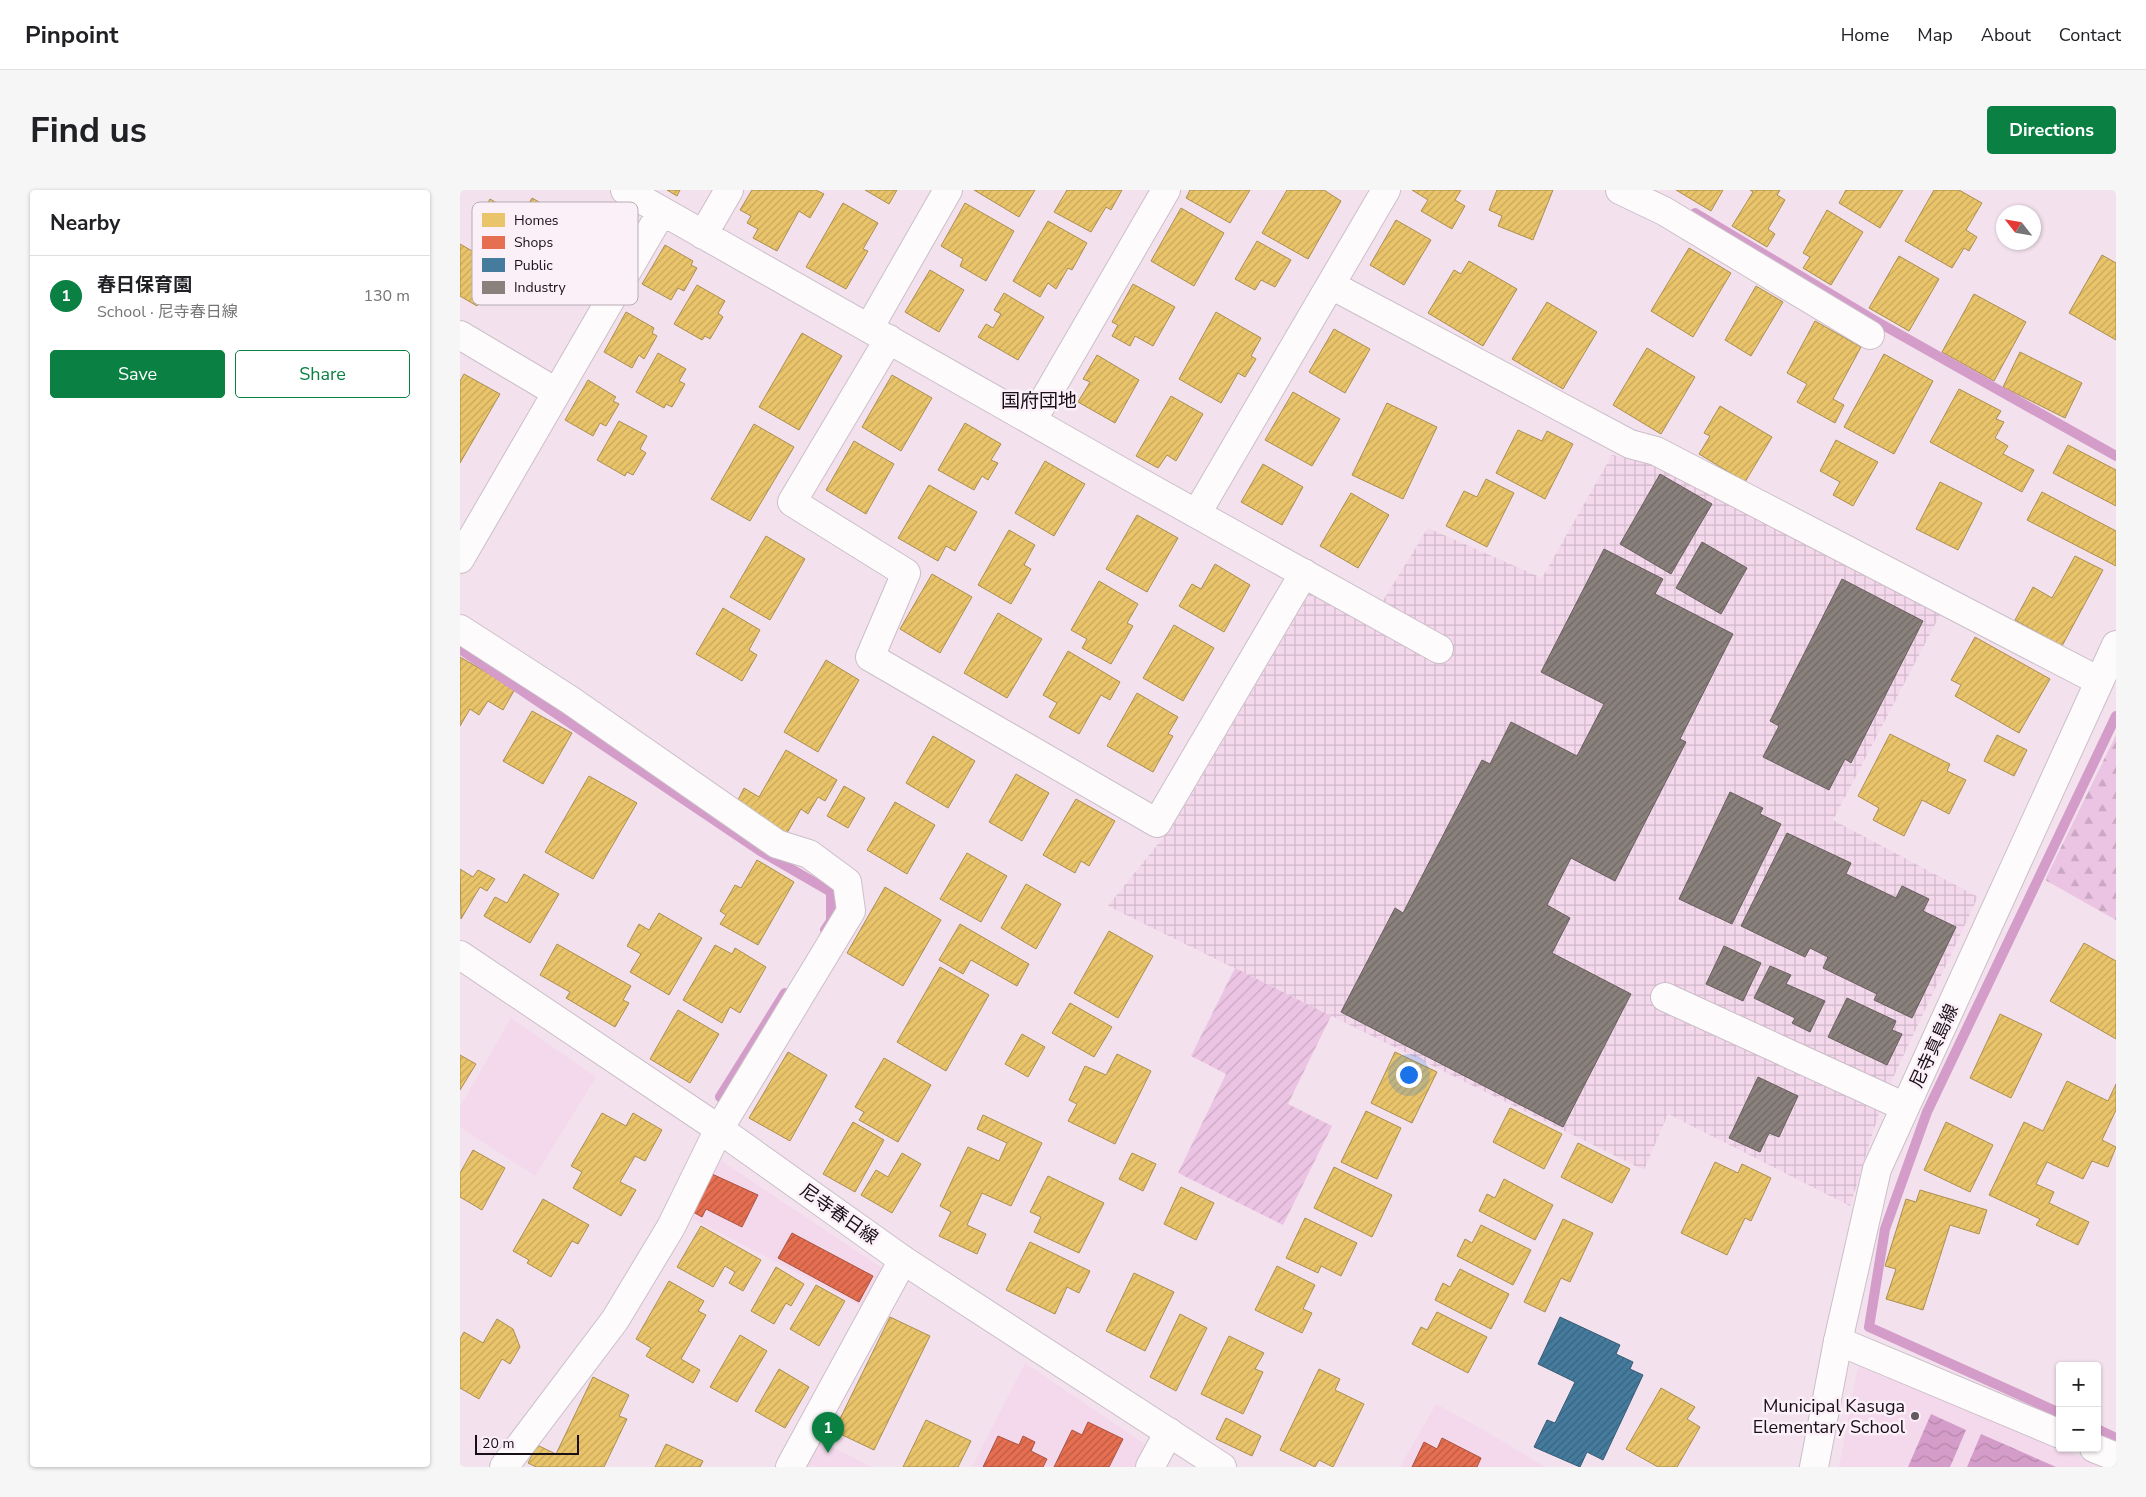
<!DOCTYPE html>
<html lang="en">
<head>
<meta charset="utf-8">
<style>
  :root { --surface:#fff; --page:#f6f6f6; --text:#202124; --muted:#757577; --line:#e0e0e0; --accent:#0b8043 }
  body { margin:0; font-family:"Nunito Sans","Noto Sans JP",sans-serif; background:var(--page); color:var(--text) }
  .controls { position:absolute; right:15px; bottom:15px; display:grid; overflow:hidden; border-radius:5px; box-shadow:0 1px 4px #0004 }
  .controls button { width:45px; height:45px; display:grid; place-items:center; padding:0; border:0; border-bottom:1px solid var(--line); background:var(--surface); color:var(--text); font:25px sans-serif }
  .compass { position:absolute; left:1536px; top:15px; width:45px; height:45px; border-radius:50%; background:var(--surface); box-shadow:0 1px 4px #0004; rotate:301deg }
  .scale { position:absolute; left:15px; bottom:12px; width:104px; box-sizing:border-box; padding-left:5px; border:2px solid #190f17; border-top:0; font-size:14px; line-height:18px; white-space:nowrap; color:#190f17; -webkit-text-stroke:4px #fbeff8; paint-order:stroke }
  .you { position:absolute; left:948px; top:884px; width:18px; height:18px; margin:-12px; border:4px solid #fff; border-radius:50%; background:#1a73e8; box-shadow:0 0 0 8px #1a73e833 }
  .badge { display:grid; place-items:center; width:32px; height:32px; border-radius:50%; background:var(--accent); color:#fff; font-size:16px; font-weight:700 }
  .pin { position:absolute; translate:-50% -41px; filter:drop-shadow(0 1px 2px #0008) }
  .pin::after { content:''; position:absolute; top:26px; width:18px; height:15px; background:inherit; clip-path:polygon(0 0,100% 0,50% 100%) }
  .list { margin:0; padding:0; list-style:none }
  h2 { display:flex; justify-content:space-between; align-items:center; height:65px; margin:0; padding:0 20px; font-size:21px }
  h2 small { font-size:16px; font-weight:400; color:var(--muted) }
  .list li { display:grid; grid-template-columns:32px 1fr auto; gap:15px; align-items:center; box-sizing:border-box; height:80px; padding:0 20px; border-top:1px solid var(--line) }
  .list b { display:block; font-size:19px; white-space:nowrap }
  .list p { margin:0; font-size:16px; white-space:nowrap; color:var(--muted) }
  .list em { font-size:16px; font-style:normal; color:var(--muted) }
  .actions { display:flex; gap:10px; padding:15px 20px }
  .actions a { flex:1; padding:11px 0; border:1px solid var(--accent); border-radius:5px; text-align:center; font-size:18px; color:var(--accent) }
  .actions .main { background:var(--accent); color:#fff }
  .map { position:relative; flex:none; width:1656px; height:1277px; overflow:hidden; border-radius:5px }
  header { display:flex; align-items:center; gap:30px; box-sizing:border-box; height:70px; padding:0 25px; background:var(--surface); border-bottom:1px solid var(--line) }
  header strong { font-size:24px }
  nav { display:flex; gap:28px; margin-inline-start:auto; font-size:18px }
  .intro { display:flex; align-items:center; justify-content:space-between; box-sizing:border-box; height:120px; padding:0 30px }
  h1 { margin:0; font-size:35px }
  .button { padding:12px 22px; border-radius:5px; background:var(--accent); color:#fff; font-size:18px; font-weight:700 }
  main { display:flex; gap:30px; padding:0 30px }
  aside { flex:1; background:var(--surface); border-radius:5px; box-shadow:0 1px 4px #0004 }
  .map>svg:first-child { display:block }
</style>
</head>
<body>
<header>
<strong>Pinpoint</strong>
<nav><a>Home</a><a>Map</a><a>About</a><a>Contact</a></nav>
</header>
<div class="intro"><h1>Find us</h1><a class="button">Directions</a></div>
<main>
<aside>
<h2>Nearby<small></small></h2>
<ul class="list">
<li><span class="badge">1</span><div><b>春日保育園</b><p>School · 尼寺春日線</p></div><em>130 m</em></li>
</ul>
<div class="actions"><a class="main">Save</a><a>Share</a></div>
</aside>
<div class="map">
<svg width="1656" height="1277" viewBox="0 0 1656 1277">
  <defs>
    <pattern id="industrial-grid" width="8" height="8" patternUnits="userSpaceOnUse" patternTransform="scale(1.25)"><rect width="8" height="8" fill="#f4d8ec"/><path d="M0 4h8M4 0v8" fill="none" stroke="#d1b8ca"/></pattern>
    <pattern id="forest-firs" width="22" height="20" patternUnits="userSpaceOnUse" patternTransform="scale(1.25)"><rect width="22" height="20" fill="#ecc4e3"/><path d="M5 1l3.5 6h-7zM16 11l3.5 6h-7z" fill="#caa7c2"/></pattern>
    <pattern id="garden-furrows" width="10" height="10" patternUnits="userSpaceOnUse" patternTransform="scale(1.25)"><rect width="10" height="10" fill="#ecc4e3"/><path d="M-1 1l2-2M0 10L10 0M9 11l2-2" fill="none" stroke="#caa7c2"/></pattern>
    <pattern id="water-waves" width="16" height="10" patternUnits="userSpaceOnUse" patternTransform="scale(1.25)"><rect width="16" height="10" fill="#d49dc9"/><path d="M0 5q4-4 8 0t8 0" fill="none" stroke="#b586ac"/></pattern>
    <pattern id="homes-hatch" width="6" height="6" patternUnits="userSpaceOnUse" patternTransform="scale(1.25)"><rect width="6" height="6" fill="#e9c46a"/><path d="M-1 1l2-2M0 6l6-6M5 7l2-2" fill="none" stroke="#c7a75b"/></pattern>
    <pattern id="shops-hatch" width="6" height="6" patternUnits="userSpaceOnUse" patternTransform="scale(1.25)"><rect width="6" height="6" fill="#e76f51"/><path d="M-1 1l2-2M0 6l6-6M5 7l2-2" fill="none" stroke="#ba5a42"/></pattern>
    <pattern id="public-hatch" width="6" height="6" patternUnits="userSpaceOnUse" patternTransform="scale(1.25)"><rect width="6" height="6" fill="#457b9d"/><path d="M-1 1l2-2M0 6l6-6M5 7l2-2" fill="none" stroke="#39637f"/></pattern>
    <pattern id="industry-hatch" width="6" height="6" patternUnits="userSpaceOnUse" patternTransform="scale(1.25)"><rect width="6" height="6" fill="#8a817c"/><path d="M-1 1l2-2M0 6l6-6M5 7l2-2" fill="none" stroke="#706865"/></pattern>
  </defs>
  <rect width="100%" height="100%" fill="#f3e2ee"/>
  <path fill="#f4d8ec" d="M51,828L136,887L75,986L0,937V917Z
    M254,966L428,1082L405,1118L227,1026Z
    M565,1173L688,1256L678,1277H512Z
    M1398,1176L1645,1277H1379Z
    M976,1214L1020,1238L1085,1277H940Z
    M359,1250L412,1277H341Z"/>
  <path fill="url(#industrial-grid)" d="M1152,265L1195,274L1482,421L1373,630L1518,707L1424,907L1390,1016L1208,924L1184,980L648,716L714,634L861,384L919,417L968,338L1082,388Z"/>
  <path fill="url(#forest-firs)" d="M1656,545V730L1585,690Z"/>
  <path fill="url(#garden-furrows)" d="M775,778L871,826L828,914L872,936L823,1035L718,983L766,884L731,866Z"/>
  <path fill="url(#water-waves)" d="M1471,1224L1506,1240L1490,1277H1448Z
    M1521,1244L1596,1277H1507Z"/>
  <path fill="url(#homes-hatch)" stroke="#ab8e51" d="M207,0H220L217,6Z
    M292,0H356L364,4L350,28L339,21L317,61L293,48L298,39L287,33L291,26L280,20Z
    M405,0H437L429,14Z
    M514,0H575L559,27Z
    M607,0H662L651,20L646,17L631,42L594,22Z
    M730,0H790L770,33L726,8Z
    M827,0H864L881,11L848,69L802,43Z
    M952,0H1001L995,10L1005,16L992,39L961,21L968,10Z
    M1037,0H1093L1073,50L1038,36L1042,26L1029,20Z
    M1216,0H1263L1251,21Z
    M1290,0H1320L1317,5L1325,10L1308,39L1315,44L1307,57L1272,36L1293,2Z
    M1386,0H1443L1420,38L1379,13Z
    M1474,0H1499L1522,13L1506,40L1517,47L1509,61L1504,58L1492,78L1445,51Z
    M72,8L145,50L119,95L46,53Z
    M30,9L49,20L31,51L12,40Z
    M383,13L418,33L403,59L408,61L386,99L346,77Z
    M505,13L554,41L526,91L500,76L503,69L481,56Z
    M721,18L764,43L734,96L691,71Z
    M1367,20L1403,42L1371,95L1343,78L1350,67L1343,63Z
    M936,30L971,50L944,95L910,75Z
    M588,31L627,53L612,80L608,78L596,99L588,93L580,107L553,91Z
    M797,51L831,70L815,97L801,90L795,100L775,89Z
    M0,54L40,77L17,116L0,106Z
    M205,55L233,71L231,75L237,78L224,101L218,98L211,110L182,94Z
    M1229,58L1271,83L1233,147L1191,121Z
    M1642,65L1656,73V150L1609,123Z
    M1439,66L1479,89L1449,141L1409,118Z
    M1009,71L1057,99L1023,156L968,123L994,80L1001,84Z
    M470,80L504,100L479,142L445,122Z
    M673,94L715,117L693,156L675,146L670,156L652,146L658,135L652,132Z
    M237,95L265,111L258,123L263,127L250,149L245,146L242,150L214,134Z
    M1296,96L1323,112L1291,166L1265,150Z
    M544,103L584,127L558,170L518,147L526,134L533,138L541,124L534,120Z
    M1514,104L1566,132L1534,191L1482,162Z
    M1087,112L1137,142L1103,199L1052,169Z
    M166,122L194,138L192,143L197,146L184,169L179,165L172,178L144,162Z
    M756,122L801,148L791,166L796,169L785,187L778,183L761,213L719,189Z
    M1355,131L1401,157L1373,209L1384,215L1375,233L1337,212L1347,194L1327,183Z
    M874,139L910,159L885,203L849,182Z
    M342,143L382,166L339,240L299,217Z
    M1187,158L1235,187L1201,244L1153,215Z
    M1560,162L1622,193L1605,228L1543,197Z
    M198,163L226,179L219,191L225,194L212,217L206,214L204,218L176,202Z
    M1424,164L1473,191L1434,264L1384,237Z
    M637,165L679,190L655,233L618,212L630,192L623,189Z
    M4,184L40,204L0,273V191Z
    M432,185L472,208L441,261L402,237Z
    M128,190L156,207L153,211L159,214L146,236L140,233L133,246L105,230Z
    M1499,199L1541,221L1536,229L1544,232L1535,248L1548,256L1543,264L1574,280L1562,302L1470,252Z
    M833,202L880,229L852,276L805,250Z
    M711,206L743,224L716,271L707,265L698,278L676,266Z
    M927,213L977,237L943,309L892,285Z
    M1260,216L1312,247L1285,292L1239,264L1250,246L1244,243Z
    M159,231L187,246L180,259L186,263L173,285L167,282L165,286L137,270Z
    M505,233L541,254L531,270L538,273L528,290L522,286L514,300L478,280Z
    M294,234L334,257L290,331L251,309Z
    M1058,240L1082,251L1087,241L1113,254L1085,309L1036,283Z
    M1376,250L1418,272L1393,316L1373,305L1380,292L1360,281Z
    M394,251L434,274L406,324L366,300Z
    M1608,255L1656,280V316L1593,283Z
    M585,271L625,294L594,346L555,323Z
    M803,274L843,297L822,335L781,312Z
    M1026,289L1054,303L1027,357L986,336L1004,301L1017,307Z
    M1480,292L1522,313L1498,360L1456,339Z
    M469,295L517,322L495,361L486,356L478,371L438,348Z
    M1582,302L1656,341V376L1567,330Z
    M891,303L929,325L898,378L860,356Z
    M677,325L718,348L687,402L646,379Z
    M549,340L575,355L564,375L571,379L551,414L518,395Z
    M306,346L345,369L310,430L270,407Z
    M1615,366L1643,380L1602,456L1555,430L1573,397L1592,408Z
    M755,374L790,395L764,442L719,416L732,394L741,399Z
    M472,384L512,407L480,463L440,439Z
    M639,391L678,414L667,433L673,436L651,474L622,458L627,449L611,440Z
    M263,418L300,440L289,460L297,465L282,491L236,464Z
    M538,423L582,449L547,508L504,483Z
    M714,435L754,458L723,511L683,488Z
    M1515,447L1590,489L1559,543L1495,506L1501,495L1491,490Z
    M608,461L660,492L650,510L641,505L619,544L589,527L597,513L583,505Z
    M0,467L55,499L43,520L28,511L19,525L10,519L0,536Z
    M366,470L399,490L358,562L324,542Z
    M677,503L718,527L708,544L713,546L693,582L647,556Z
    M72,521L112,543L83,594L43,571Z
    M1430,544L1490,574L1487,581L1506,590L1489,624L1462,610L1444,646L1413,630L1419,618L1398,606Z
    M1537,545L1567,560L1554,586L1524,571Z
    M473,546L515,571L488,618L446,593Z
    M326,560L377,590L365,611L358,607L348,624L341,619L327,643L276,614L284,598L299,607Z
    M556,584L589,603L562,651L529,632Z
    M129,586L177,613L133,689L85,662Z
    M384,596L405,608L388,638L367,626Z
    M616,609L655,631L629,676L621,671L615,683L583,665Z
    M435,612L475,635L447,684L407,660Z
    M507,663L547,686L521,732L480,709Z
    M297,670L334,692L298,755L260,734L266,725L260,721L275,695L281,698Z
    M0,679L13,687L18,680L35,689L27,701L20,697L1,729Z
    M64,684L99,704L70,753L24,726L35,707L47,713Z
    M566,694L601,714L576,759L541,738Z
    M425,697L481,730L443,796L387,763Z
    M199,723L242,748L209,805L170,782L181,764L167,756L179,734L189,740Z
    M500,734L569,774L557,796L511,770L503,784L479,770Z
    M649,741L693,766L658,828L614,803Z
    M1624,753L1656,771V849L1590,811Z
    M97,754L171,796L163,810L169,813L155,837L106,808L110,802L80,785Z
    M255,755L272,764L275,758L306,777L280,823L270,817L262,833L223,810Z
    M480,777L529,805L486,881L437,852Z
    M610,813L652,837L634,867L592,843Z
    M218,820L259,844L230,893L190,869Z
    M1540,824L1582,844L1551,908L1510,888Z
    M562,844L585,857L568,887L545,874Z
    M328,862L367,885L330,951L289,928Z
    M935,862L977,882L952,933L911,913Z
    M657,864L691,881L655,954L608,931L617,914L609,910L625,876L646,885Z
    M0,865L16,874L0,900Z
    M424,868L471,895L438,952L399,930L404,922L395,917Z
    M1607,891L1648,911L1656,894V920L1642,950L1656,957L1648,977L1632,971L1623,989L1587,972L1576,994L1594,1002L1589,1013L1629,1032L1618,1055L1576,1035L1580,1029L1529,1005L1564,932L1583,941Z
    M1050,918L1102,944L1084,979L1033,952Z
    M906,921L941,938L917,989L881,972Z
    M142,923L166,936L173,923L202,940L185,971L175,966L160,992L176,1000L161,1026L113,998L122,982L111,976Z
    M523,925L582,953L551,1016L522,1003L507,1035L526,1044L517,1064L479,1046L491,1022L480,1016L508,957L539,971L547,953L517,939Z
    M393,932L424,950L395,1002L363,984Z
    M1486,932L1533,955L1510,1002L1464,980Z
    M1118,953L1170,979L1152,1013L1101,987Z
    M13,960L45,978L22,1020L0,1007V983Z
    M442,963L461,974L432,1023L401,1005L416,980L428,987Z
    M672,963L696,974L683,1001L659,989Z
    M1255,972L1278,983L1282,974L1311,988L1291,1031L1285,1028L1267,1065L1221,1043Z
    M874,977L932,1005L912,1047L854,1018Z
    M588,986L644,1013L619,1063L574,1042L581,1027L570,1022Z
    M1044,989L1093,1015L1075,1050L1019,1021L1027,1004L1035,1008Z
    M721,997L754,1013L736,1050L704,1034Z
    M1460,1000L1527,1020L1519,1044L1490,1035L1463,1120L1426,1109L1436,1079L1425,1076L1446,1009L1456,1012Z
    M83,1009L129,1035L118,1054L112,1051L91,1087L67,1073L69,1070L53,1061Z
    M845,1028L897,1053L881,1086L861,1076L858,1083L826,1068Z
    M1103,1029L1133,1043L1110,1092L1101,1088L1085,1122L1064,1112Z
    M1021,1035L1071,1060L1053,1095L997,1066L1005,1049L1012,1053Z
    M241,1036L301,1070L283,1101L269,1093L275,1082L265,1076L253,1097L217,1077Z
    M570,1052L630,1081L619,1103L607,1097L595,1124L546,1100Z
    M817,1076L855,1095L843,1119L852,1123L842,1143L795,1120Z
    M316,1077L344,1094L331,1116L326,1113L314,1134L291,1121Z
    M1000,1079L1049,1104L1031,1139L975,1110L983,1093L990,1097Z
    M674,1083L714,1102L685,1161L646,1141Z
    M209,1091L244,1111L238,1121L246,1125L221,1169L240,1180L233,1193L186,1166L191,1158L176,1149Z
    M356,1095L385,1111L359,1156L330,1139Z
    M977,1122L1027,1147L1008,1183L952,1154L961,1137L967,1140Z
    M720,1124L747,1138L716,1201L690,1187Z
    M430,1127L470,1146L414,1260L374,1241Z
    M37,1129L53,1139L60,1157L50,1174L42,1169L19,1209L0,1198V1149L4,1142L23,1153Z
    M280,1145L307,1161L277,1212L250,1197Z
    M769,1146L804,1163L795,1179L803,1182L783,1224L741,1204Z
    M319,1179L349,1197L325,1238L295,1221Z
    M859,1179L880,1189L875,1200L904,1214L873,1277L859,1270L855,1277L820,1260Z
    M133,1187L169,1205L159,1226L167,1229L144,1277H76L68,1273L77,1255L96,1264Z
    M1201,1198L1235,1217L1227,1229L1240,1237L1217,1277H1198L1166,1259Z
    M766,1228L801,1246L792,1266L756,1249Z
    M466,1230L511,1251L498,1277H443Z
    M206,1254L243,1271L240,1277H195Z"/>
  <path fill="url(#shops-hatch)" stroke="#a95240" d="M252,984L298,1005L282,1037L246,1019L242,1027L233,1022Z
    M332,1043L413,1086L399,1112L318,1068Z
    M628,1232L663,1249L649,1277H594L612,1240L622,1245Z
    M538,1246L559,1255L563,1246L575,1252L571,1261L587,1269L583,1277H523Z
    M982,1248L1021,1268L1017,1277H952L964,1252L977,1259Z"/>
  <path fill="url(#public-hatch)" stroke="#385b75" d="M1100,1127L1160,1155L1156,1164L1173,1172L1170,1179L1183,1185L1143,1270L1127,1262L1120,1277L1074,1257L1087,1230L1095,1233L1115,1192L1078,1174Z"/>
  <path fill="url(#industry-hatch)" stroke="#685f5e" d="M1200,284L1252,314L1211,384L1160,354Z
    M1242,352L1287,378L1261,424L1216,398Z
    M1144,359L1203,389L1195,404L1273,444L1220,549L1226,552L1155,691L1111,668L1087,715L1110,728L1092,763L1171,804L1103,937L881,822L935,718L943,723L1022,570L1030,574L1051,532L1117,566L1144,514L1081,482Z
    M1382,389L1463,431L1391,573L1385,569L1369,600L1303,567L1319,536L1310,531Z
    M1270,602L1303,618L1300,624L1321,634L1272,734L1219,709Z
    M1327,643L1391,673L1386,684L1436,708L1442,696L1469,709L1463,721L1496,737L1452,828L1414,810L1417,804L1363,778L1368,767L1350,758L1345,767L1281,736Z
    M1264,756L1301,773L1283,811L1246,794Z
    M1310,776L1331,785L1326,794L1365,811L1350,842L1332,833L1335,828L1294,808Z
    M1387,808L1436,831L1432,840L1442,844L1427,875L1368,847Z
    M1298,887L1338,906L1319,947L1309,943L1300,962L1269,948Z"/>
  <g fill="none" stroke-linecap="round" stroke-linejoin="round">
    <path stroke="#d49dc9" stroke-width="10" d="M1235,23L1414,130L1656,266
      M0,459L302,662L371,702V731L365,740
      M260,907L325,803
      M1600,1223L1409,1137L1425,1039L1467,922L1656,526
      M1637,1239L1656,1248"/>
    <defs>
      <path id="street" d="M165,0L676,290L979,459
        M1160,0L1204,21L1410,145
        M243,45L269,0
        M871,95L1170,254L1196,261L1639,491
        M409,138L488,0
        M0,145L96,202
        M429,149L332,312L446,383L410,467L697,633L844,383
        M572,231L706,0
        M737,323L926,0
        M0,369L202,21
        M0,439L110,510L317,654L349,664L387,692L391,721L259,939L211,1037L155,1130L44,1277
        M1205,807L1445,917
        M1378,1151L1600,1244
        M1634,1258L1656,1267
        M330,1277L443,1070
        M690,1277L709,1242"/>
      <path id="secondary" d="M0,765L259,939L443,1070L762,1277
        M1354,1277L1378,1151L1417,979L1656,455"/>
    </defs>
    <use href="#street" stroke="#cbbfc8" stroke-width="30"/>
    <use href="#secondary" stroke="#cbbfc8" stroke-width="30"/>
    <use href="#street" stroke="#fdfbfc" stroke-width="28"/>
    <use href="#secondary" stroke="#fdfbfc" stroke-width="28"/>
  </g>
  <circle fill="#655962" stroke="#fbeff8" stroke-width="2" cx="1455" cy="1226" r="5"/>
  <g text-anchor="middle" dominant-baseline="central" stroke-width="5" stroke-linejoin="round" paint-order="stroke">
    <g font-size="18" fill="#190f17" stroke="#fbeff8">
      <text transform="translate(1474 856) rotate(-65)">尼寺真島線</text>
      <text transform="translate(379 1024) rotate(35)">尼寺春日線</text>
    </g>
    <g font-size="18" fill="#190f17" stroke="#fbeff8" text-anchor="end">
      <text x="1445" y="1216">Municipal Kasuga<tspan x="1445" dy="21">Elementary School</tspan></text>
    </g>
    <g font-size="19" fill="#190f17" stroke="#fbeff8">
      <text x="579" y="211">国府団地</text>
    </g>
  </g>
  <rect x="12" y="12" width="166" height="103" rx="8" fill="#fbeff8" stroke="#b7acb4" stroke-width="1"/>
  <rect x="22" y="23" width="23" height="14" fill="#e9c46a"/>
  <rect x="22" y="46" width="23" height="13" fill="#e76f51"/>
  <rect x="22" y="68" width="23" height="14" fill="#457b9d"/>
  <rect x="22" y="91" width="23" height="13" fill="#8a817c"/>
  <g font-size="14" fill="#190f17">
    <text x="54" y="35">Homes</text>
    <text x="54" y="57">Shops</text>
    <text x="54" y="80">Public</text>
    <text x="54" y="102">Industry</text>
  </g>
</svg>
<div class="controls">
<button>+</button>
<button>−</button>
</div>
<svg class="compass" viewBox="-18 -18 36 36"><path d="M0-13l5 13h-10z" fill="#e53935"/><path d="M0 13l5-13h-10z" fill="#757577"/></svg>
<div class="scale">20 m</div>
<div class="you"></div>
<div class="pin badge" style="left:368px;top:1263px">1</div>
</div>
</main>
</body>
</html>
